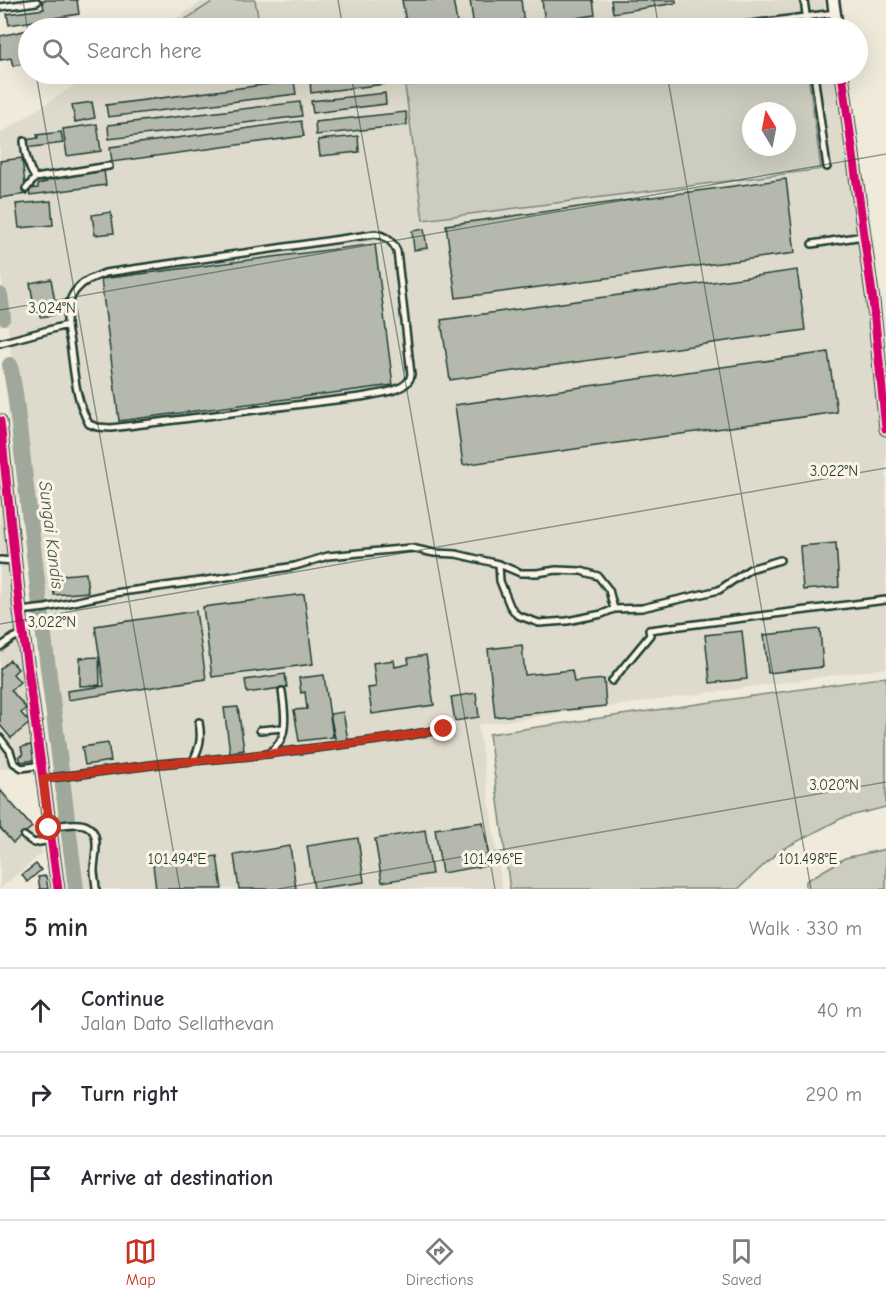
<!DOCTYPE html>
<html lang="en">
<head>
<meta charset="utf-8">
<style>
  :root { --surface:#fff; --page:#f2f2f3; --text:#2b2b33; --muted:#7c7c81; --line:#e1e1e2; --accent:#c8321e }
  body { margin:0; font-family:"Comic Neue",sans-serif; background:var(--page); color:var(--text) }
  .compass { position:absolute; left:742px; top:102px; width:54px; height:54px; border-radius:50%; background:var(--surface); box-shadow:0 6px 24px #0002; rotate:350deg }
  .stop { position:absolute; width:18px; height:18px; margin:-14px; border:4px solid #c8321e; border-radius:50%; background:#fff }
  .stop.end { background:#c8321e; border-color:#fff; box-shadow:0 2px 6px #0008 }
  .list { margin:0; padding:0; list-style:none }
  h2 { display:flex; justify-content:space-between; align-items:center; height:78px; margin:0; padding:0 24px; font-size:26px }
  h2 small { font-size:20px; font-weight:400; color:var(--muted) }
  .list li { display:grid; grid-template-columns:39px 1fr auto; gap:18px; align-items:center; box-sizing:border-box; height:84px; padding:0 24px; border-top:2px solid var(--line) }
  .list b { display:block; font-size:22px; white-space:nowrap }
  .list p { margin:0; font-size:20px; white-space:nowrap; color:var(--muted) }
  .list em { font-size:20px; font-style:normal; color:var(--muted) }
  .icon { flex:none; width:33px; height:33px; fill:none; stroke:currentColor; stroke-width:2; stroke-linecap:round; stroke-linejoin:round }
  .map { position:relative; flex:none; width:886px; height:889px; overflow:hidden }
  .search { position:absolute; background:var(--surface); box-shadow:0 6px 24px #0002; left:18px; right:18px; top:18px; height:66px; display:flex; align-items:center; gap:15px; box-sizing:border-box; padding:0 21px; border-radius:33px; color:var(--muted); font-size:22px }
  .sheet { height:330px; background:var(--surface) }
  nav { display:flex; justify-content:space-around; align-items:center; box-sizing:border-box; height:84px; border-top:2px solid var(--line); background:var(--surface); font-size:16px; color:var(--muted) }
  nav a { display:grid; justify-items:center; gap:3px }
  nav .on { color:var(--accent) }
  .map>svg:first-child { display:block }
</style>
</head>
<body>
<div class="map">
<svg width="886" height="889" viewBox="0 0 886 889">
  <rect width="100%" height="100%" fill="#efeada"/>
  <filter id="ink" filterUnits="userSpaceOnUse"><feTurbulence type="fractalNoise" baseFrequency=".0167" numOctaves="2"/><feDisplacementMap in="SourceGraphic" scale="12" xChannelSelector="R" yChannelSelector="G"/><feConvolveMatrix kernelMatrix="1 2 1 2 8 2 1 2 1" color-interpolation-filters="sRGB"/></filter>
  <g filter="url(#ink)">
    <path fill="#dedbcc" fill-rule="evenodd" d="M205,0H824L828,28H161Z
      M92,74H835L886,420V668L478,725L502,889H80L0,266V134ZM751,111H787V147H751Z
      M0,503L37,763L0,769Z
      M0,787L40,835L42,853L0,889Z"/>
    <path fill="#cccdbf" stroke="#76857a" stroke-width="1.5" fill-rule="evenodd" d="M215,0H255L260,28H172Z
      M498,74H808L821,169L423,220L405,86ZM751,111H787V147H751Z
      M886,677V807L842,818L779,851L738,889H510L489,734Z
      M886,849V889H806V881L845,858Z"/>
    <g fill="none" stroke-linecap="round" stroke-linejoin="round">
      <path stroke="#9fa89a" stroke-width="16" d="M0,295L3,317
        M10,365L15,393L39,597L76,889"/>
    </g>
    <path fill="#b5b9ad" stroke="#1f3d34" stroke-width="1.5" d="M42,0H77L79,14L9,25L7,14L44,9Z
      M402,0H453L458,28H407Z
      M470,0H521L524,24L492,28H474Z
      M542,0H593L595,15L545,23Z
      M611,0H676V3L613,13Z
      M287,20L288,28H274L273,22Z
      M28,30V63L13,66L11,58L0,60V36Z
      M371,74H384L385,84L311,93L310,80Z
      M294,81L296,94L108,117L106,105Z
      M385,93L386,104L313,113L311,101Z
      M92,102L95,118L75,122L72,105Z
      M300,102L302,116L109,139L108,125Z
      M406,112L407,125L316,135L315,122Z
      M301,121L304,136L112,162L110,147Z
      M97,124L101,151L67,156L63,129Z
      M61,132L63,143L26,148V140L38,138L37,135Z
      M358,136L359,152L320,156L318,140Z
      M22,158L26,194L0,198V161Z
      M104,171L106,185L30,195L29,189L38,188V184L47,182L46,179Z
      M786,179L795,253L456,298L446,225Z
      M51,201L53,225L19,228L16,204Z
      M111,212L114,233L95,235L92,215Z
      M424,229L427,248L414,250L412,231Z
      M375,244L393,385L119,421L101,279Z
      M797,270L805,330L450,380L441,320Z
      M51,279L55,302L34,306L30,283Z
      M53,305L54,315L40,317L38,307Z
      M828,352L837,412L463,465L455,405Z
      M836,543L839,587L803,590L800,546Z
      M86,573L88,592L54,595L52,576Z
      M304,594L313,664L212,677L203,607Z
      M196,611L206,679L68,700L67,691L104,686L95,626Z
      M820,629L823,667L768,673L764,635Z
      M742,631L747,679L710,683L705,635Z
      M522,645L525,675L572,670L574,682L604,679L606,706L495,717L488,649Z
      M426,655L434,705L372,714L368,688L376,687L373,663L394,660L395,667L409,664L408,658Z
      M99,657L100,685L80,686V658Z
      M10,660L18,669L13,674L20,682L11,690L26,708L21,713L30,723L11,738L0,725V669Z
      M285,674L287,687L247,693L245,680Z
      M324,675L333,737L299,741L294,710L307,709L305,692L301,693L299,678Z
      M476,693L479,717L455,721L451,697Z
      M238,707L244,750L230,752L224,708Z
      M343,712L348,740L336,743L330,714Z
      M108,743L111,761L85,765L82,747Z
      M31,745L34,760L21,762L19,756L23,755L21,747Z
      M0,790L32,827L13,843L0,828Z
      M483,822L490,865L442,873L435,829Z
      M425,830L432,874L382,882L375,839Z
      M358,838L364,882L314,889L307,846Z
      M290,846L296,889H239L234,855Z
      M217,856L222,889H156L153,865Z
      M36,864L41,870L27,882L22,875Z
      M46,876L48,889H40L38,877Z"/>
    <g fill="none" stroke-linecap="round" stroke-linejoin="round">
      <defs>
        <path id="service" d="M804,0L808,28
          M0,7L37,2
          M720,28L835,13
          M814,74L827,167
          M24,141C25,155 28,167 35,178
          M26,189L35,178L109,166
          M375,234C385,235 393,242 397,251L411,374C410,392 374,394 360,397L111,428L97,427L89,424C75,399 74,370 70,343C69,337 67,330 67,324C67,313 69,297 77,289C84,280 95,277 105,273Z
          M812,244L863,236
          M0,343L67,325
          M0,560L14,561
          M499,564L500,581L510,606L517,615L539,623L567,621L602,614L614,609
          M20,611L46,608L114,593L201,581L295,566L328,556L411,548L434,553L456,554L499,564L520,573H537L556,570L581,571L598,576L609,590L614,609L642,608L719,590L750,569L780,560
          M0,647L13,638L23,634
          M612,681L650,635L649,630L886,600
          M260,730L283,728
          M0,738L10,751L14,763L22,768L41,765
          M269,754C272,750 276,747 279,743C288,730 284,706 282,691
          M193,761C200,746 202,739 199,722
          M43,779L159,764L249,756L316,748L393,738L444,729
          M49,827C60,826 77,821 87,826C102,834 94,857 94,870C94,876 96,883 96,889
          M24,836L34,843L51,840"/>
        <path id="minor" d="M833,0L837,28
          M842,74L873,301L886,429
          M0,421L20,611L58,889"/>
      </defs>
      <use href="#service" stroke="#1f3d34" stroke-width="10"/>
      <use href="#minor" stroke="#1f3d34" stroke-width="15"/>
      <use href="#service" stroke="#fcf5e5" stroke-width="5"/>
      <use href="#minor" stroke="#fcf5e5" stroke-width="10"/>
      <defs>
        <path id="cycleway" d="M842,74L873,301L886,429
          M0,421L20,611L58,889"/>
      </defs>
      <use href="#cycleway" stroke="#fcf5e5" stroke-width="13"/>
      <use href="#cycleway" stroke="#d6006c" stroke-width="9"/>
    </g>
  </g>
  <g fill="none" stroke-linecap="round" stroke-linejoin="round" filter="url(#ink)">
    <path stroke="#c8321e" stroke-width="8" d="M49,828L43,779L159,764L249,756L316,748L393,738L444,729"/>
  </g>
  <path fill="none" stroke="#1f3d34" stroke-width="1.5" stroke-opacity="0.45" d="M23,0L28,33M338,0L343,28M654,0L659,28M36,74L180,889M351,74L495,889M667,74L811,889M0,310L886,154M0,624L886,468M278,889L886,782"/>
  <g text-anchor="middle" dominant-baseline="central" stroke-width="6" stroke-linejoin="round" paint-order="stroke">
    <g font-size="18" font-style="italic" fill="#455d53" stroke="#fcf5e5">
      <text transform="translate(51 535) rotate(83)">Sungai Kandis</text>
    </g>
  </g>
  <g font-size="15" text-anchor="middle" fill="#1f3d34" stroke="#fcf5e5" stroke-width="6" stroke-linejoin="round" paint-order="stroke">
    <text x="52" y="313">3.024°N</text>
    <text x="834" y="476">3.022°N</text>
    <text x="52" y="627">3.022°N</text>
    <text x="834" y="790">3.020°N</text>
    <text x="177" y="864">101.494°E</text>
    <text x="493" y="864">101.496°E</text>
    <text x="808" y="864">101.498°E</text>
  </g>
</svg>
<svg class="compass" viewBox="-18 -18 36 36"><path d="M0-13l5 13h-10z" fill="#e53935"/><path d="M0 13l5-13h-10z" fill="#7c7c81"/></svg>
<div class="stop" style="left:49px;top:828px"></div>
<div class="stop end" style="left:444px;top:729px"></div>
<div class="search"><svg class="icon" aria-label="search" viewBox="0 0 24 24"><circle cx="10" cy="10" r="6"/><path d="M15 15l6 6"/></svg>Search here</div>
</div>
<section class="sheet">
<h2>5 min<small>Walk · 330 m</small></h2>
<ul class="list">
<li><svg class="icon" aria-label="ahead" viewBox="0 0 24 24"><path d="M12 20V5M6 11l6-6 6 6"/></svg><div><b>Continue</b><p>Jalan Dato Sellathevan</p></div><em>40 m</em></li>
<li><svg class="icon" aria-label="right" viewBox="0 0 24 24"><path d="M7 20v-9h11M14 6l5 5-5 5"/></svg><div><b>Turn right</b></div><em>290 m</em></li>
<li><svg class="icon" aria-label="arrive" viewBox="0 0 24 24"><path d="M6 21V4h12l-3 4 3 4H6"/></svg><div><b>Arrive at destination</b></div></li>
</ul>
</section>
<nav>
<a class="on"><svg class="icon" aria-label="map" viewBox="0 0 24 24"><path d="M3 6l6-2 6 2 6-2v14l-6 2-6-2-6 2zM9 4v14M15 6v14"/></svg>Map</a>
<a><svg class="icon" aria-label="directions" viewBox="0 0 24 24"><path d="M12 3l9 9-9 9-9-9zM9 14v-3h6M13 9l2 2-2 2"/></svg>Directions</a>
<a><svg class="icon" aria-label="saved" viewBox="0 0 24 24"><path d="M7 4h10v16l-5-4-5 4z"/></svg>Saved</a>
</nav>
</body>
</html>
